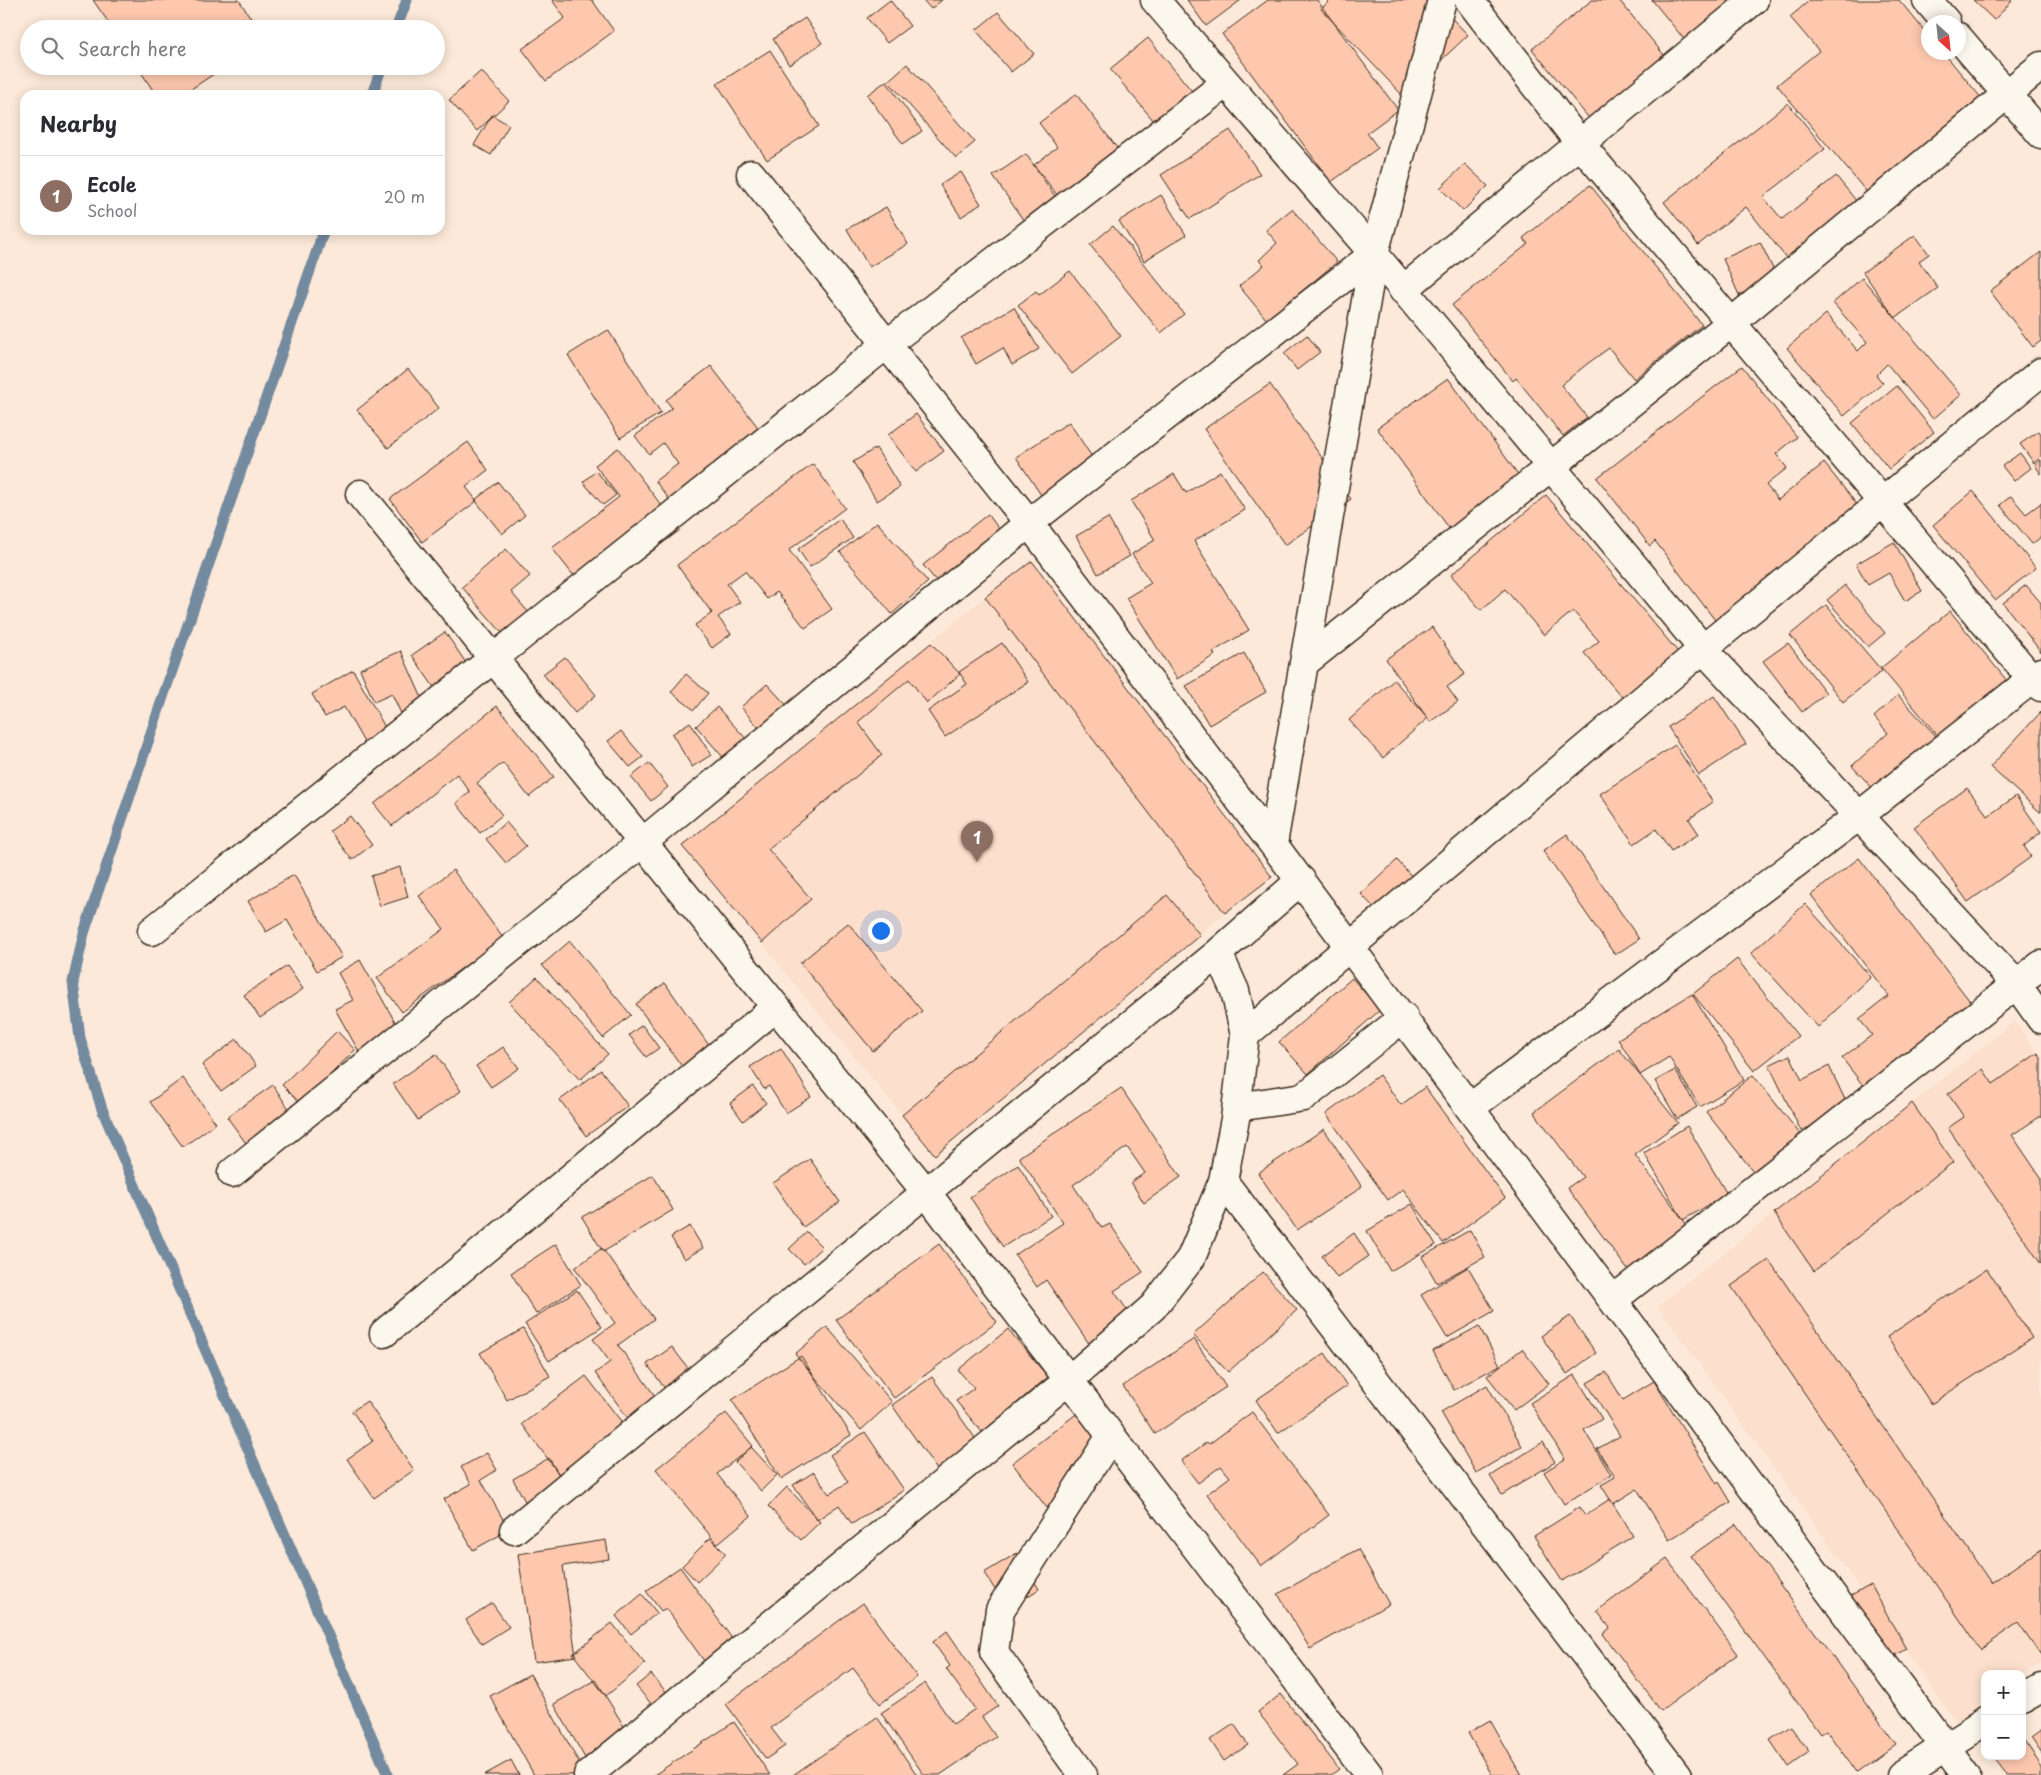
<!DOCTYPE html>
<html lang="en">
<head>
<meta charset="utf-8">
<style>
  :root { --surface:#fff; --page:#f7f7f7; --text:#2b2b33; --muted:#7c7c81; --line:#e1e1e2; --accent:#d93025 }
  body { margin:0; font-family:"Playpen Sans",sans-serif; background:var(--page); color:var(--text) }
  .controls { position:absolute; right:15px; bottom:15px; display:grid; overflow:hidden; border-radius:10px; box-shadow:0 2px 12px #0003 }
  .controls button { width:45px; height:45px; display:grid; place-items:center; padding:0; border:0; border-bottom:1px solid var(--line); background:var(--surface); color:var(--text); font:25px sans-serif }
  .compass { position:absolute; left:1921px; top:15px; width:45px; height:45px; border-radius:50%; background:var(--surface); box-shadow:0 2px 12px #0003; rotate:153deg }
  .you { position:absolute; left:880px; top:930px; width:18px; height:18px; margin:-12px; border:4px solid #fff; border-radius:50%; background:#1a73e8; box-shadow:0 0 0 8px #1a73e833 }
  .badge { display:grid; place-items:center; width:32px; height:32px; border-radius:50%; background:var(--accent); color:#fff; font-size:16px; font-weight:700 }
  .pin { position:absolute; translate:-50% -41px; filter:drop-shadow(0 1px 2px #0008) }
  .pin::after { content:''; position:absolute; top:26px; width:18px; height:15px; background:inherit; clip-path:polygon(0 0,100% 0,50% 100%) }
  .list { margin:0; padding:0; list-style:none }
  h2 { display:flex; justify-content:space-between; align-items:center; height:65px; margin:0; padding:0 20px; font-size:21px }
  h2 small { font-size:16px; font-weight:400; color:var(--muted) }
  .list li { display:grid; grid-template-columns:32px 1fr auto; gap:15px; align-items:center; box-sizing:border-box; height:80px; padding:0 20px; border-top:1px solid var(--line) }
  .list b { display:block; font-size:19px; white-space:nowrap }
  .list p { margin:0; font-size:16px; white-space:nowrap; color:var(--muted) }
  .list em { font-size:16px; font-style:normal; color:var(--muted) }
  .icon { flex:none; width:28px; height:28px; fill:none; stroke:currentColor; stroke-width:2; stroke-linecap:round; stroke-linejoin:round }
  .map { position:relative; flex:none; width:2041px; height:1775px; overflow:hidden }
  .search { position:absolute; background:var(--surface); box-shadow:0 2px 12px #0003; left:20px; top:20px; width:425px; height:55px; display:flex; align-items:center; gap:12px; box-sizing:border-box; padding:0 18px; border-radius:28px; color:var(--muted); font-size:19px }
  .panel { position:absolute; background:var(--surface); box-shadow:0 2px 12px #0003; left:20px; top:90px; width:425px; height:145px; border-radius:15px }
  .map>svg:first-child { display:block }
</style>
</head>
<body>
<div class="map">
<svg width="2041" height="1775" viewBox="0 0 2041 1775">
  <rect width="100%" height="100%" fill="#fce9d9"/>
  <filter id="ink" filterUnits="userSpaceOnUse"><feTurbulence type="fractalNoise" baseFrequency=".02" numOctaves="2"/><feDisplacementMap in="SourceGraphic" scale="10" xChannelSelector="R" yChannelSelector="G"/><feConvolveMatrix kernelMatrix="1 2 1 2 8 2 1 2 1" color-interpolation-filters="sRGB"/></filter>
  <g filter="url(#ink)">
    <path fill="#fcdfcc" d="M1032,561L1272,877L1225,913L935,1155L682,846L985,597Z
      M2015,1021L2041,1058V1116L2012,1136L2041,1178V1663L2022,1675L1985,1674V1701L1956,1721L1658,1306Z"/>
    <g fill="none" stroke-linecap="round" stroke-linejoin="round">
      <path stroke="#738a9f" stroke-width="11" d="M396,29L407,0
        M372,95L382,66
        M324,230L164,694L84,933L73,982L80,1038L102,1109L388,1775"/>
    </g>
    <path fill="#fdc8ae" stroke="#3b2a1e" d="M93,0H239L258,29H113Z
      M552,0H592L614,31L546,81L522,49L565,18Z
      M890,0L910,26L887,43L867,18Z
      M923,0H942L931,9Z
      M1187,0H1241L1206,26Z
      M1268,0H1317L1398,110L1367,133L1378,148L1331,182L1222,34Z
      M1330,0H1434L1468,35L1403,96L1321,9Z
      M1592,0H1619L1678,72L1602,134L1532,49Z
      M1652,0H1733L1692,49Z
      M1810,0H1899L1928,35V52H1943L1993,112L1875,202L1777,85L1819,51L1790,17Z
      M1973,0H2013L1994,20Z
      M998,12L1034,54L1011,72L976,30Z
      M805,18L822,43L789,65L773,39Z
      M1148,38L1202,103L1165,134L1110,69Z
      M770,50L819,126L767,160L717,84Z
      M907,64L975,142L956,158L888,81Z
      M137,66H226L182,95H156Z
      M481,71L509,101L477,131L449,100Z
      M886,81L922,131L903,144L867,95Z
      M1076,94L1127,161L1071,213L1034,165L1057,147L1039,123Z
      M1788,103L1825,149L1763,197L1782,219L1836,176L1858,203L1787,259L1746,207L1698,245L1664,202Z
      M492,115L509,125L491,155L474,145Z
      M1230,130L1260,174L1190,219L1161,175Z
      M1026,154L1061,205L1028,227L993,176Z
      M1465,164L1488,186L1463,211L1440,188Z
      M961,172L981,204L961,217L940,185Z
      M1590,185L1702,325L1634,379L1609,348L1587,364L1561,385L1587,417L1563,436L1516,378L1513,381L1452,305L1528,244L1523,238Z
      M1161,195L1186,235L1144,261L1119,221Z
      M886,207L908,244L869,267L847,229Z
      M1292,209L1337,262L1267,320L1239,286L1264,265L1259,260L1277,243L1266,230Z
      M1113,226L1184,314L1161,333L1090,245Z
      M1915,235L1929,254L1919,261L1938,288L1895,318L1863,272Z
      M1760,242L1777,277L1739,295L1723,259Z
      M2041,252V341L2033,347L1990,291Z
      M1070,271L1121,336L1072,374L1018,305L1036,291L1039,295Z
      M1862,278L1961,395L1933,419L1887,364L1876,375L1883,383L1844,416L1787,348L1826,314L1858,351L1867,342L1833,303Z
      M1014,307L1039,349L1012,365L1003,348L976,364L961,338Z
      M608,330L661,413L620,438L568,355Z
      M1307,335L1320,352L1297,370L1284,353Z
      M711,366L767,439L676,508L655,481L678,464L663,443L649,454L635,436L672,408L666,400Z
      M1742,366L1797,437L1776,454L1787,468L1766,485L1778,500L1824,463L1866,516L1721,628L1655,541L1650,546L1597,478Z
      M408,369L439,408L388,448L357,410Z
      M1448,378L1525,484L1454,535L1377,428Z
      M1270,384L1351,499L1285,545L1204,429Z
      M1897,386L1934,432L1889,469L1852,423Z
      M916,414L944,451L916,472L888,435Z
      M1069,422L1096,463L1043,498L1016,457Z
      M2039,431L2041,434V457L2034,463L2020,444Z
      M468,442L488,470L466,487L477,501L422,542L390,499Z
      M618,448L680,530L591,598L552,548L619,497L595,465Z
      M876,448L900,487L877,501L853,462Z
      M2020,453L2031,468L2014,481L2002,466Z
      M2041,460V474L2035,465Z
      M813,464L845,508L789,550L832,609L805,628L777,592L767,599L745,571L727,584L740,602L718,617L731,634L712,648L695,625L712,613L677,565Z
      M596,471L616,495L603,505L583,482Z
      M1220,471L1245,510L1194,541L1249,630L1213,652L1215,655L1177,679L1126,598L1151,583L1132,554L1155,540L1131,501L1174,474L1186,493Z
      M498,482L525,515L502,534L475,500Z
      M1973,491L2036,568L1995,600L1933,525Z
      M1546,495L1683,658L1628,704L1584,653L1599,641L1573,611L1544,635L1505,589L1481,610L1451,575Z
      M2011,496L2026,514L2041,503V537L2032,544L2000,505Z
      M988,514L1001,532L937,582L923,565Z
      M1108,518L1130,556L1098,574L1076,536Z
      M840,519L853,538L810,567L798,549Z
      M877,522L928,582L892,614L840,552Z
      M1894,542L1922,591L1905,601L1889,573L1868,585L1856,564Z
      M506,549L530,576L511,592L542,628L517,650L462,587Z
      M1032,561L1272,877L1225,913L985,597Z
      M1845,585L1885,633L1868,647L1827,600Z
      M2026,585L2041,603V652L2003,603Z
      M1826,605L1882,671L1843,702L1790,635Z
      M1950,611L2017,693L1949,749L1881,668Z
      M1432,627L1465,674L1447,687L1458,702L1430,722L1386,659Z
      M445,632L481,685L448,708L412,655Z
      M931,643L960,674L927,703L909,679L858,722L882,755L768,849L811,899L762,943L682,846Z
      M1002,643L1028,682L945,737L928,711L967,684L959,672Z
      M1788,643L1826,693L1802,712L1763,661Z
      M401,651L433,723L410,733L392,694L374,702L360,669Z
      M1244,653L1266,692L1209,725L1186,686Z
      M565,657L596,695L575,713L543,674Z
      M353,670L396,747L374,760L344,707L325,717L312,694Z
      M686,674L708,693L694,710L671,692Z
      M1394,680L1428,718L1383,758L1349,720Z
      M767,684L792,711L764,734L741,707Z
      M1898,695L1937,737L1877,793L1852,766L1888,733L1874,717Z
      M1714,696L1746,744L1699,775L1668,727Z
      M497,706L554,777L529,797L503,763L477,783L502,815L480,833L456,803L470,792L457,774L392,826L374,804Z
      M717,707L750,743L728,763L696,726Z
      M2041,712V812H2040L1990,767Z
      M690,722L711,755L692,767L672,734Z
      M621,731L643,757L630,767L608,741Z
      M1675,745L1713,802L1689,819L1699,834L1671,851L1656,829L1634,844L1600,794Z
      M649,763L668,787L651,801L631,777Z
      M1967,788L1988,816L2016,796L2041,832L2024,846L2031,857L1968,902L1914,827Z
      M350,816L372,845L352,860L330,831Z
      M506,822L526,846L506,863L486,839Z
      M1567,834L1639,939L1615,955L1543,851Z
      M1859,858L1973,1005L1865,1088L1842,1058L1872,1035L1859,1019L1889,996L1811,895Z
      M1397,860L1415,880L1379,913L1361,894Z
      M400,867L408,897L380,906L371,876Z
      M453,870L503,938L402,1012L377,978L444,929L419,896Z
      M294,875L342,957L317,971L287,920L266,932L248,901Z
      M1167,895L1200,935L935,1155L902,1115Z
      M1805,904L1871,977L1818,1027L1751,953Z
      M848,923L922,1011L873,1051L800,963Z
      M570,941L631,1015L603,1038L542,965Z
      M1737,959L1798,1036L1754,1071L1693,994Z
      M360,960L402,1034L362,1057L335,1009L353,1000L338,973Z
      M287,966L303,989L260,1018L244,995Z
      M537,977L608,1054L580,1080L509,1002Z
      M1352,978L1380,1010L1308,1074L1279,1042Z
      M665,983L720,1061L692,1080L636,1004Z
      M1692,994L1744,1080L1700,1107L1669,1057L1640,1075L1618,1039Z
      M642,1025L659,1048L646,1057L629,1035Z
      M337,1031L355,1050L301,1104L282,1085Z
      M237,1039L256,1066L221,1091L202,1065Z
      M503,1047L519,1068L491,1087L476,1066Z
      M781,1048L811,1097L786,1113L769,1086L764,1089L750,1067Z
      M1619,1049L1678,1123L1635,1155L1693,1233L1633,1277L1567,1188L1583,1177L1534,1112Z
      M2038,1053L2041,1058V1116L2012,1135L2041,1178V1264L1948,1128L1964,1117L1948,1094L1983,1069L1993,1084Z
      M436,1054L461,1091L418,1120L393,1084Z
      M1790,1055L1802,1080L1829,1066L1849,1108L1801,1131L1769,1065Z
      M601,1070L628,1106L586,1136L560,1100Z
      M1675,1070L1697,1107L1677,1119L1655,1081Z
      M1379,1075L1401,1105L1425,1087L1505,1198L1443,1243L1403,1189L1388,1200L1326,1114Z
      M1753,1075L1804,1139L1757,1176L1706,1112Z
      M183,1078L216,1123L183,1147L150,1102Z
      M273,1085L293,1115L248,1146L227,1117Z
      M753,1086L766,1103L743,1121L730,1103Z
      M1121,1088L1181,1177L1144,1203L1131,1182L1145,1173L1127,1147L1073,1185L1102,1228L1110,1224L1143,1272L1114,1291L1136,1323L1094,1351L1046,1280L1037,1287L1015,1255L1063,1223L1019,1157Z
      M1912,1103L1953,1162L1814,1271L1774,1213Z
      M1687,1126L1727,1194L1683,1220L1644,1153Z
      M1324,1129L1362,1187L1297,1230L1258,1173Z
      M810,1159L840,1202L803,1227L773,1183Z
      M1018,1165L1051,1216L1003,1247L970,1197Z
      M653,1175L673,1210L603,1252L582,1217Z
      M1412,1204L1436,1245L1390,1271L1367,1231Z
      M690,1226L703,1248L684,1259L671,1237Z
      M1470,1230L1485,1257L1437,1283L1422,1257Z
      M807,1232L822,1247L804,1264L789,1249Z
      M1354,1233L1369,1256L1337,1278L1322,1256Z
      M556,1244L581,1285L536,1314L511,1273Z
      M939,1244L997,1322L894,1398L836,1320Z
      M602,1248L654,1319L618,1345L658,1400L630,1421L595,1373L610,1362L593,1339L615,1323L575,1268Z
      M1769,1260L1991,1583L2041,1549V1656L2018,1623L1980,1649L1731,1286Z
      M1468,1267L1494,1311L1447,1338L1421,1295Z
      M1987,1269L2032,1338L1931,1404L1887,1337Z
      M1263,1272L1297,1310L1228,1372L1193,1335Z
      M577,1290L602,1327L549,1361L525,1324Z
      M1570,1316L1596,1353L1567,1374L1541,1336Z
      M1479,1326L1500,1365L1454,1390L1433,1351Z
      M827,1327L892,1402L861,1430L795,1354Z
      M523,1329L550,1376L507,1400L480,1353Z
      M1008,1329L1048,1377L982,1432L956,1401L974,1388L958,1370Z
      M1194,1339L1226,1387L1155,1434L1123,1386Z
      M672,1347L694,1376L669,1394L647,1364Z
      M1522,1349L1549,1384L1514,1410L1487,1376Z
      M1325,1353L1347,1386L1278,1433L1256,1400Z
      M801,1356L851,1435L781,1479L732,1400Z
      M1606,1372L1623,1400L1654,1381L1717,1484L1719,1482L1731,1502L1669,1540L1637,1489L1613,1504L1601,1485L1615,1477L1597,1449L1620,1436L1587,1383Z
      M1575,1375L1602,1419L1584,1430L1611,1475L1564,1504L1544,1472L1565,1459L1530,1403Z
      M586,1376L624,1425L559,1474L522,1424Z
      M932,1377L980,1445L940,1474L892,1405Z
      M1487,1385L1522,1446L1476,1473L1441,1412Z
      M367,1401L414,1470L374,1498L347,1459L373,1441L352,1411Z
      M1079,1412L1113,1458L1047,1508L1012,1463Z
      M1252,1412L1329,1515L1261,1566L1207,1494L1230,1477L1221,1466L1198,1483L1181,1461L1207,1442L1209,1444Z
      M726,1413L753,1446L717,1474L751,1516L717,1544L656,1469Z
      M865,1432L904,1490L852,1524L839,1505L817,1520L793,1485L814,1472L829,1494L848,1482L830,1455Z
      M1543,1442L1555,1462L1502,1495L1490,1476Z
      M751,1447L777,1475L761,1491L735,1462Z
      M487,1453L497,1470L481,1480L509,1530L473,1550L444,1499L471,1484L461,1467Z
      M549,1458L564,1484L527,1505L513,1479Z
      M787,1487L820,1522L801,1540L768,1506Z
      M1610,1499L1633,1536L1562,1581L1534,1536L1580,1507L1585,1515Z
      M1736,1524L1896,1744L1857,1773L1826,1730L1820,1734L1691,1556Z
      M710,1538L726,1554L697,1582L682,1566Z
      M606,1540L609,1559L563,1566L576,1656L534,1662L518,1554Z
      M1358,1549L1389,1604L1310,1649L1278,1594Z
      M1017,1553L1039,1589L1008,1609L984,1573Z
      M1667,1559L1738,1654L1661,1711L1603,1634L1610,1628L1597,1611Z
      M680,1567L736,1644L707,1665L666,1608L661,1611L646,1591Z
      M1871,1585L1906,1649L1867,1671L1831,1607Z
      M642,1594L657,1613L631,1634L616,1616Z
      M492,1603L509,1627L482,1644L466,1620Z
      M863,1603L917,1677L880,1704L853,1668L771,1728L785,1746L766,1759L726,1704Z
      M612,1623L645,1664L606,1696L573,1654Z
      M947,1631L998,1706L982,1717L996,1737L940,1775H924L881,1713L925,1683L953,1724L975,1709L946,1669L950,1666L933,1642Z
      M530,1674L586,1775H534L490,1696Z
      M651,1674L673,1700L659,1713L636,1686Z
      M596,1680L628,1733L585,1758L554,1704Z
      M1281,1694L1339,1769L1331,1775H1283L1298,1764L1258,1712Z
      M877,1717L917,1775H793Z
      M1490,1720L1521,1775H1492L1468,1733Z
      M734,1722L770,1775H654Z
      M1234,1724L1248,1745L1224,1761L1210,1740Z
      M1791,1726L1809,1752L1788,1767L1770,1740Z
      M2041,1730V1754L2030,1738Z
      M2022,1739L2041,1766V1775H2007L1995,1759L1999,1756H2022Z
      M511,1760L519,1775H484Z"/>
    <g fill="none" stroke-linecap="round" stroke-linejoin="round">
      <defs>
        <path id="minor" d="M1155,0L1374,254L1703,649L2017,985L2041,1019
          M1469,0L1581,145L2032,679L2041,687
          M1927,0L1946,22
          M1958,37L2041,134
          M751,174L1029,523L1273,844L1966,1775
          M1403,290L1754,0
          M360,494L926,1192L1369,1775
          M1304,663L1731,323L2041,66
          M1273,844L1374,254L1442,0
          M152,931L887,344L1226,83
          M1245,1035L1703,649L2041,372
          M1237,1107L1304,1097L1404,1017
          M1471,1107L1860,815L2041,672
          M232,1173L643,842L1029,523L1374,254
          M1223,1181L1677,1775
          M1614,1299L2041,965
          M384,1333L776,1007
          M514,1530L1218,953L1301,880
          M2022,1699L2041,1688
          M588,1775L1069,1380L1153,1307L1191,1258L1223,1181L1235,1119L1245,1035L1235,991L1218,953
          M1083,1775L994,1652L1000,1610L1111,1436
          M1901,1775L1985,1721"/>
      </defs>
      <use href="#minor" stroke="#3b2a1e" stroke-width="31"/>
      <use href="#minor" stroke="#fbf7ec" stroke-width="28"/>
    </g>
  </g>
</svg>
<div class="controls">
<button>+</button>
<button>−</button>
</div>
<svg class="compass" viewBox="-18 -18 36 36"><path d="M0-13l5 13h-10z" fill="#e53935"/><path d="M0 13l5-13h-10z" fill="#7c7c81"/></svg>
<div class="you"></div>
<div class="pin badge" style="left:977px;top:862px;background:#8d6e63">1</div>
<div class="search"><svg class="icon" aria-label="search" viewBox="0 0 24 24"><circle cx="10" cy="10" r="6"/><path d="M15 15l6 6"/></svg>Search here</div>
<section class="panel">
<h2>Nearby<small></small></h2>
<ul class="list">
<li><span class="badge" style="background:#8d6e63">1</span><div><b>Ecole</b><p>School</p></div><em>20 m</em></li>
</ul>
</section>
</div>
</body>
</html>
